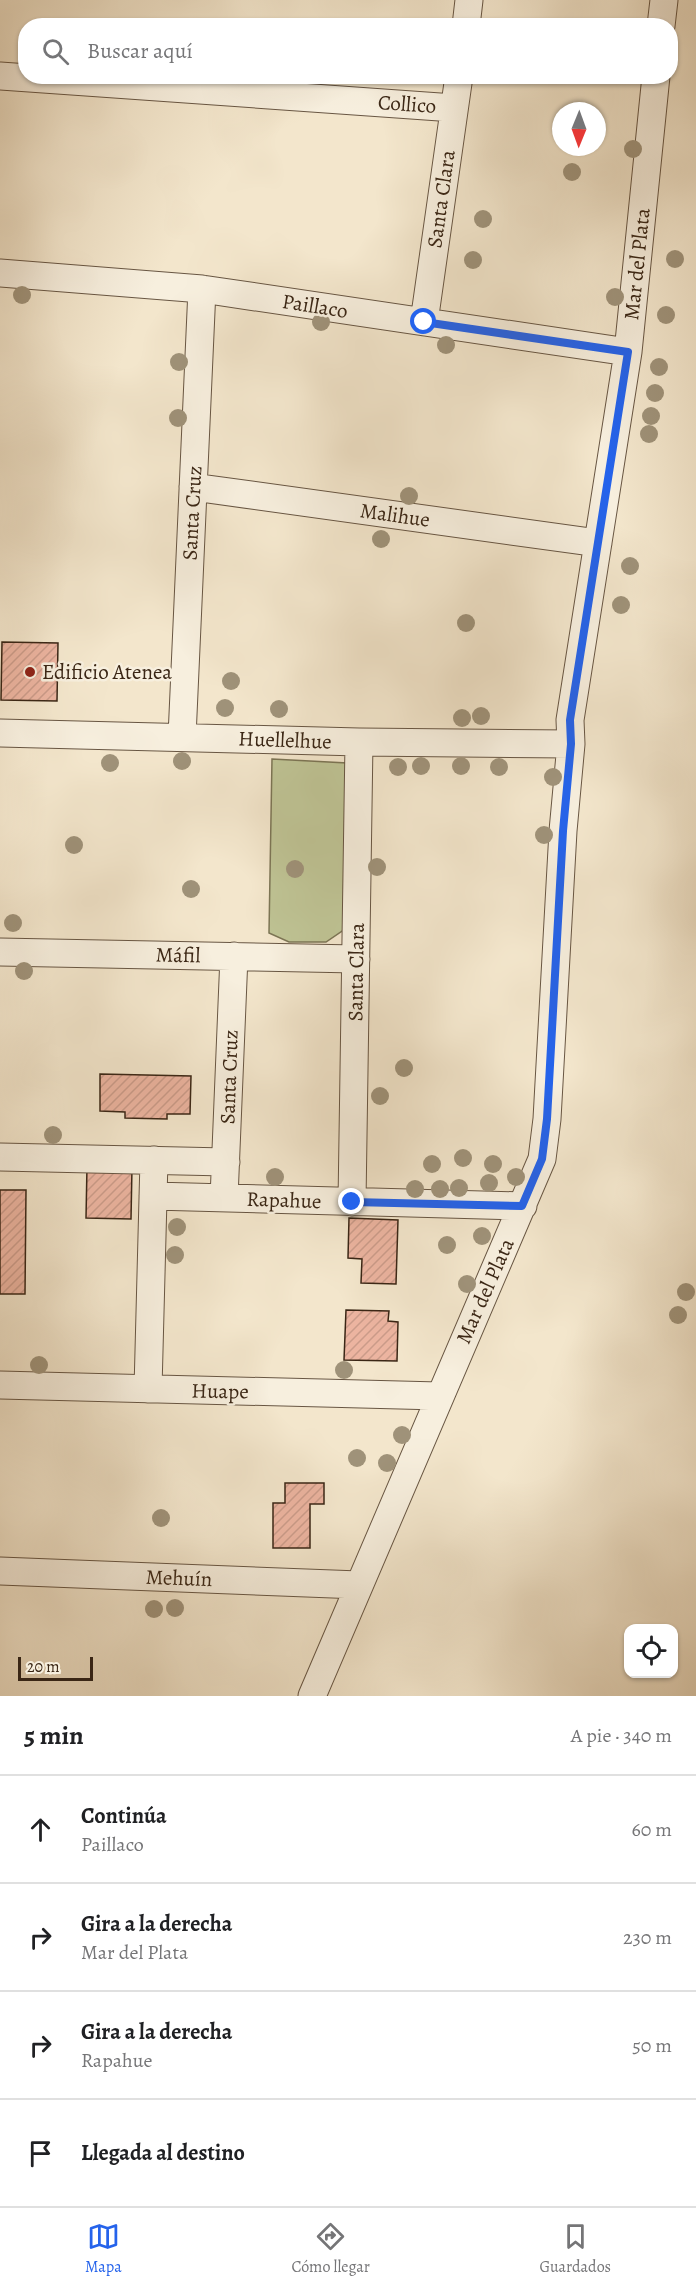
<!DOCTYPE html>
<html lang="es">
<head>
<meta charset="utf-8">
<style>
  :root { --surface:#fff; --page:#f2f2f2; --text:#202124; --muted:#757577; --line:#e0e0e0; --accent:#2563eb }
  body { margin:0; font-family:Alegreya,serif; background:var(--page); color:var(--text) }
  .controls { position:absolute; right:18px; bottom:18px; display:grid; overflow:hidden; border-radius:12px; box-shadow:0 2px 4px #0004 }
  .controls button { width:54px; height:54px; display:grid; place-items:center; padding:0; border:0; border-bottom:2px solid var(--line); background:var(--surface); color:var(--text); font:30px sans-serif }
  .compass { position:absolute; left:552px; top:102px; width:54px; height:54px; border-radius:50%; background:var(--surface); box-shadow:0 2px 4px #0004; rotate:181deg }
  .scale { position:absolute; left:18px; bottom:15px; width:75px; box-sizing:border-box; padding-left:6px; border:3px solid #3a2615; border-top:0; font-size:16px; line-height:21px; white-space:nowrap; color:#3a2615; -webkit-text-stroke:4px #f7efde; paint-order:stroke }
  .stop { position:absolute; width:18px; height:18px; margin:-14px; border:4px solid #2563eb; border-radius:50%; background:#fff }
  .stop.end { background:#2563eb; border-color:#fff; box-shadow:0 2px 6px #0008 }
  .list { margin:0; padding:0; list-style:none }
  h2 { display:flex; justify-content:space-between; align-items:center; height:78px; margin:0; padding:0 24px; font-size:26px }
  h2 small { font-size:20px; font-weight:400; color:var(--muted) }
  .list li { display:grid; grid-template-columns:39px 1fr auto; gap:18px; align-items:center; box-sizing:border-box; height:108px; padding:0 24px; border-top:2px solid var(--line) }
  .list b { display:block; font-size:22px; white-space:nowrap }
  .list p { margin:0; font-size:20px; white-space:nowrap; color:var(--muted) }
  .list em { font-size:20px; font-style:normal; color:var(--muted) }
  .icon { flex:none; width:33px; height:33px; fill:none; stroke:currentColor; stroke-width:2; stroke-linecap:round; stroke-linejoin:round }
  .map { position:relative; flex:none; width:696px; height:1696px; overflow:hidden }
  .search { position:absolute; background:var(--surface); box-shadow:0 2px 4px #0004; left:18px; right:18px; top:18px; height:66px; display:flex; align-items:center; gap:15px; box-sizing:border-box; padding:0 21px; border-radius:24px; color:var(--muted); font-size:22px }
  .sheet { height:510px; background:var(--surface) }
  nav { display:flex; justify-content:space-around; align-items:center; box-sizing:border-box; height:84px; border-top:2px solid var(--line); background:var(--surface); font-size:16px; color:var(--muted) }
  nav a { display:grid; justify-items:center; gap:3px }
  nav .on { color:var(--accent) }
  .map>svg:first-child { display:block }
</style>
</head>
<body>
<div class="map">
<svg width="696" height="1696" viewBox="0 0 696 1696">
  <defs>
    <pattern id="building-hatch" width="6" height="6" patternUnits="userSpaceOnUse" patternTransform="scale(1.5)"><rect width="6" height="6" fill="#ecb4a0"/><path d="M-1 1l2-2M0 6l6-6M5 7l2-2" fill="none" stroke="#cb9b89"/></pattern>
  </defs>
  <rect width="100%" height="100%" fill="#f3e6cc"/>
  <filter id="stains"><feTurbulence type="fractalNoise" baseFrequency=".00333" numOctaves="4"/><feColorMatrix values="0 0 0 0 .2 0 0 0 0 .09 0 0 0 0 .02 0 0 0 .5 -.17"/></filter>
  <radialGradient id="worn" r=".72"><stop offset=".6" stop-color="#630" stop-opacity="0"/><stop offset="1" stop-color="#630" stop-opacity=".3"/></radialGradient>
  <path fill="#bfc495" stroke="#7c7555" stroke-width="1.5" d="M272,759L347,763L345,929L326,942H289L269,933Z"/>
  <path fill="url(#building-hatch)" stroke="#3a2615" stroke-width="1.5" d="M2,642L58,643L57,701L1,700Z
    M100,1074L191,1076L190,1114H167V1119L125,1118V1112L100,1111Z
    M87,1166L132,1167L131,1219L86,1218Z
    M0,1190H26L25,1294H0Z
    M349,1218L398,1220L396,1284L361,1283L362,1259L348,1258Z
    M346,1310L389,1311L388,1321L398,1322L397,1361L344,1360Z
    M285,1483H324V1504H310V1548H273V1503H285Z"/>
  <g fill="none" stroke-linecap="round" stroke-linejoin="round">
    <defs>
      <path id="minor" d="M466,26L469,0
        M661,26L664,0
        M0,76L454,108
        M0,273L202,289L628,352
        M424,322L459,76
        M193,487L598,543
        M0,733L359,742L571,744
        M182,737L202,289
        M0,952L356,959
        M0,1157L226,1162
        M153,1196L523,1206
        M224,1198L234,956
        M352,1202L359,742
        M0,1385L439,1396
        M148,1389L154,1160
        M0,1571L359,1585
        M312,1696L542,1159L547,1119L563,831L571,744L570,720L628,352L656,76"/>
    </defs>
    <use href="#minor" stroke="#685643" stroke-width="29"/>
    <use href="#minor" stroke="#f7efde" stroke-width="27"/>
  </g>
  <g fill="#9f9279">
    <circle cx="633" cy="149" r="9"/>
    <circle cx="572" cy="172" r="9"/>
    <circle cx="483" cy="219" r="9"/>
    <circle cx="675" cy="259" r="9"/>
    <circle cx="473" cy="260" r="9"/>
    <circle cx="22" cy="295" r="9"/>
    <circle cx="615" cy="297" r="9"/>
    <circle cx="666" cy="315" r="9"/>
    <circle cx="321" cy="322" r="9"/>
    <circle cx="446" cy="345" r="9"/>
    <circle cx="179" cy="362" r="9"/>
    <circle cx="659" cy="367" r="9"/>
    <circle cx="655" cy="393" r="9"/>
    <circle cx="651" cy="416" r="9"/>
    <circle cx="178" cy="418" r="9"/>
    <circle cx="649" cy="434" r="9"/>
    <circle cx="409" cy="496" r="9"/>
    <circle cx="381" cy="539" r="9"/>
    <circle cx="630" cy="566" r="9"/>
    <circle cx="621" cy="605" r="9"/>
    <circle cx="466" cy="623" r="9"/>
    <circle cx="231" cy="681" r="9"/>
    <circle cx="225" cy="708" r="9"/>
    <circle cx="279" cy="709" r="9"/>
    <circle cx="481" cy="716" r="9"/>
    <circle cx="462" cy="718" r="9"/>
    <circle cx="182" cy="761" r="9"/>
    <circle cx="110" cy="763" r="9"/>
    <circle cx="421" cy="766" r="9"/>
    <circle cx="461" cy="766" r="9"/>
    <circle cx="398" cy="767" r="9"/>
    <circle cx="499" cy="767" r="9"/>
    <circle cx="553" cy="777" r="9"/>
    <circle cx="544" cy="835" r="9"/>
    <circle cx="74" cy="845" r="9"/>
    <circle cx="377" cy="867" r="9"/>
    <circle cx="295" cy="869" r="9"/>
    <circle cx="191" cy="889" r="9"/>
    <circle cx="13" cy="923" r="9"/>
    <circle cx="24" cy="971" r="9"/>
    <circle cx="404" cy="1068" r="9"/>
    <circle cx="380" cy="1096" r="9"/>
    <circle cx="53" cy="1135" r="9"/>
    <circle cx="463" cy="1158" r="9"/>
    <circle cx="432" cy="1164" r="9"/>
    <circle cx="493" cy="1164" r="9"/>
    <circle cx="275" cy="1177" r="9"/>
    <circle cx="516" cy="1177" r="9"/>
    <circle cx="489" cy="1183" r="9"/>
    <circle cx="459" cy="1188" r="9"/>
    <circle cx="415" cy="1189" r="9"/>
    <circle cx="440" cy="1189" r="9"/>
    <circle cx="177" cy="1227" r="9"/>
    <circle cx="482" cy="1236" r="9"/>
    <circle cx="447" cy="1245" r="9"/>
    <circle cx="175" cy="1255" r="9"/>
    <circle cx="467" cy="1284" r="9"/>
    <circle cx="686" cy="1292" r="9"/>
    <circle cx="678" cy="1315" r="9"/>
    <circle cx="39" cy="1365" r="9"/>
    <circle cx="344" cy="1370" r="9"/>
    <circle cx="402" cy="1435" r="9"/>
    <circle cx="357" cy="1458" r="9"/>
    <circle cx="387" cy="1463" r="9"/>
    <circle cx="161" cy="1518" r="9"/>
    <circle cx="175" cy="1608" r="9"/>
    <circle cx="154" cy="1609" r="9"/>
  </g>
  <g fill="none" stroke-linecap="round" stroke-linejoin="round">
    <path stroke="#2563eb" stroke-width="8" d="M352,1202L522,1206L542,1159L547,1119L563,831L571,744L570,720L628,352L424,322"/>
  </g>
  <circle fill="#8f2418" stroke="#f7efde" stroke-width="2" cx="30" cy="672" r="6"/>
  <g text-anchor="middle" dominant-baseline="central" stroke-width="5" stroke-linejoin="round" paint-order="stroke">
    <g font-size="21" fill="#3a2615" stroke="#f7efde">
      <text transform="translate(407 104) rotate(4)">Collico</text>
      <text transform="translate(441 199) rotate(-82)">Santa Clara</text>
      <text transform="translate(637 264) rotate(-84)">Mar del Plata</text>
      <text transform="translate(315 306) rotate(9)">Paillaco</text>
      <text transform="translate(192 513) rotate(-87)">Santa Cruz</text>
      <text transform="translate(395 515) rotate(8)">Malihue</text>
      <text transform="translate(285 740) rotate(2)">Huellelhue</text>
      <text transform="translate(178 955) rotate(1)">Máfil</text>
      <text transform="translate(356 972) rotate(-89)">Santa Clara</text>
      <text transform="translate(229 1077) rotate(-88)">Santa Cruz</text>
      <text transform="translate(284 1200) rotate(2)">Rapahue</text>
      <text transform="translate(485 1291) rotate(-66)">Mar del Plata</text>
      <text transform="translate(220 1391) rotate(1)">Huape</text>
      <text transform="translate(179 1578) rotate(2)">Mehuín</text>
    </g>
    <g font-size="21" fill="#3a2615" stroke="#f7efde" text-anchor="start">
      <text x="42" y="672">Edificio Atenea</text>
    </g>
  </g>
  <rect width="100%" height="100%" filter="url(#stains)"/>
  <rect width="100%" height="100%" fill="url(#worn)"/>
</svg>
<div class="controls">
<button><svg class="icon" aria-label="locate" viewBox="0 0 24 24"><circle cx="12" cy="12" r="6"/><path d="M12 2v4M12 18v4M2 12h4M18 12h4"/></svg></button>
</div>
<svg class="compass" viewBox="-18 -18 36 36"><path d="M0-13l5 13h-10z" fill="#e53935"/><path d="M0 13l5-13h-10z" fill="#757577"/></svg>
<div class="scale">20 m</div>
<div class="stop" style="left:424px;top:322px"></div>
<div class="stop end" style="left:352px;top:1202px"></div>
<div class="search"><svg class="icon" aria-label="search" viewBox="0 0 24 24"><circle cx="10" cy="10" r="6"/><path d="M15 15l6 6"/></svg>Buscar aquí</div>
</div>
<section class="sheet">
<h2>5 min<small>A pie · 340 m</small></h2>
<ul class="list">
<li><svg class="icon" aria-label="ahead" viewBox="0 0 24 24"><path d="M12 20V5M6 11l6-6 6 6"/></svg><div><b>Continúa</b><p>Paillaco</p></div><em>60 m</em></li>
<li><svg class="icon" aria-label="right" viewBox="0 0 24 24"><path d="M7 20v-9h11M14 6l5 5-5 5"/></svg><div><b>Gira a la derecha</b><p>Mar del Plata</p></div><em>230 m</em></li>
<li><svg class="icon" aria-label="right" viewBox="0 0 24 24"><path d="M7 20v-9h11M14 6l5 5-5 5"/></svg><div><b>Gira a la derecha</b><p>Rapahue</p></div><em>50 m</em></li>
<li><svg class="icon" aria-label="arrive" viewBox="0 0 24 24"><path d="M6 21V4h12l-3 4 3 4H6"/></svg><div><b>Llegada al destino</b></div></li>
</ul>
</section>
<nav>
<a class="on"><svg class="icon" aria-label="map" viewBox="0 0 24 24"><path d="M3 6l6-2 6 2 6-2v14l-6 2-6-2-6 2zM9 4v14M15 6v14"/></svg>Mapa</a>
<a><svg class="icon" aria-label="directions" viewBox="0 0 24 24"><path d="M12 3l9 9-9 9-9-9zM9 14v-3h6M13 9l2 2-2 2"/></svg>Cómo llegar</a>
<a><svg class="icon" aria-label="saved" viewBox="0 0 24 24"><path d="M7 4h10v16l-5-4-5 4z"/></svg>Guardados</a>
</nav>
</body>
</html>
